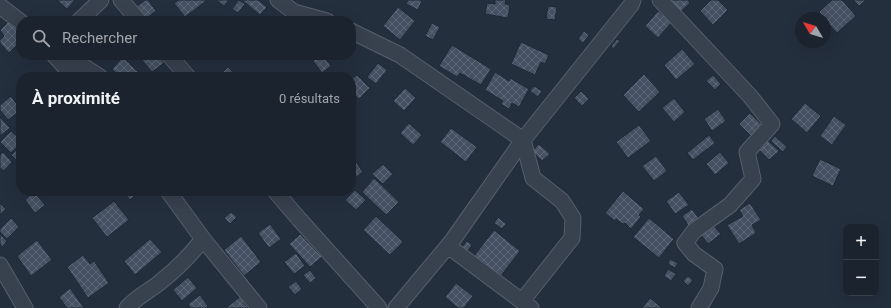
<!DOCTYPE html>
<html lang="fr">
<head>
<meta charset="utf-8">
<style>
  :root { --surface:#1b232e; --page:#242b36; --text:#f1f3f6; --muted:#a0a4aa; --line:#39404a }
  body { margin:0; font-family:Roboto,sans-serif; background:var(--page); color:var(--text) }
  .controls { position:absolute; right:12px; bottom:12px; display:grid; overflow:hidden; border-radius:8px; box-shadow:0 4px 16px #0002 }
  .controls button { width:36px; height:36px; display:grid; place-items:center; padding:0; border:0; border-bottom:1px solid var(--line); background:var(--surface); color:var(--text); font:20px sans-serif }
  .compass { position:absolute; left:795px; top:12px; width:36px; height:36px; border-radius:50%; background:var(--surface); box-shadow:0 4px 16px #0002; rotate:308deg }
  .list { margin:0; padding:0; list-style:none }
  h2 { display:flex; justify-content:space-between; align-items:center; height:52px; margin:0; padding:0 16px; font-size:17px }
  h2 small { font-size:13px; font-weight:400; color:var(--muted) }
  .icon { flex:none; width:22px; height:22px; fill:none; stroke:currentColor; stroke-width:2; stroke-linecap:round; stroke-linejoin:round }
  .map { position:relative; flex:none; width:891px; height:308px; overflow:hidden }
  .search { position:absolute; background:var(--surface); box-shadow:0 4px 16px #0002; left:16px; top:16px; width:340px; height:44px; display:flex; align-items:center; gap:10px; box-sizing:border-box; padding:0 14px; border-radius:16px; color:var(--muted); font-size:15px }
  .panel { position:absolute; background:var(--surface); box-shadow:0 4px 16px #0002; left:16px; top:72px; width:340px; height:124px; border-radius:16px }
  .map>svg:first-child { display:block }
</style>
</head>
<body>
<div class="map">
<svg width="891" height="308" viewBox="0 0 891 308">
  <defs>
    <pattern id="building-cross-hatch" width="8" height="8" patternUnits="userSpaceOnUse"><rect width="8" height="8" fill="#455162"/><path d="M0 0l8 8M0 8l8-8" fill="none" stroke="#5d6877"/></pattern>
  </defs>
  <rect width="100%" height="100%" fill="#242f3e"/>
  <path fill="url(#building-cross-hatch)" stroke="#1f2835" d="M57,0H75L67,9Z
    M145,0H148L156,11L144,20L135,8Z
    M179,0H205L206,1L185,17L174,3Z
    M216,0H229L224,6Z
    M239,0L245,4L238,13L232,9Z
    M242,0H258L267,7L260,15Z
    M408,0H421L422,1L418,10L406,4Z
    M495,0H506L505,4L510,5L508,18L485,14L487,3L495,4Z
    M672,0H688L690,3L678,14L669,3Z
    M711,0H718L728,10L713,25L700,11Z
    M832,0H842L856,16L837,33L825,20V18L819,12Z
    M853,0H866L859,6Z
    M548,6L557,7L555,20L546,19Z
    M398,7L415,21L400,40L383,26Z
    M658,11L672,22L658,38L645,26Z
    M12,18L21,27V45L19,43L9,53L0,43V40L4,36L0,30Z
    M432,23L440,27L433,40L425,36Z
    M584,31L589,35L583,43L578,39Z
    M617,39L620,41L613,49L611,46Z
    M521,42L549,55L545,64L541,62L535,75L511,64Z
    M452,45L491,69L481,85L460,73L457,77L439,66Z
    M682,49L695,64L676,80L664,65Z
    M146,55H158L164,63L152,72L141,59Z
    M257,55H268L263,60Z
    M320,55H323L331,66L322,73L313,61Z
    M123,57L143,77H120L112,69Z
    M378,63L387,70L376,84L367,77Z
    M228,67L237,77H218Z
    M495,72L509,81L510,78L529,89L519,107L512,103L509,109L501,104L503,101L485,90Z
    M644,74L660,92L639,112L623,95Z
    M357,75L370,88L359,99L351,91V80Z
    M713,75L721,84L715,90L706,81Z
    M534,86L542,91L538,97L530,91Z
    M405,88L416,98L404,111L393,101Z
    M581,91L589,99L582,106L574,98Z
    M351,94L357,100L351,107Z
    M11,96L21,110L8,120L0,110V105Z
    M674,98L685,112L674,122L662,108Z
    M805,103L821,116L807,133L791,119Z
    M718,109L726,121L712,131L704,119Z
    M750,113L763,126L752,137L739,124Z
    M834,116L846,125L832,145L820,136Z
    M0,117L10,128L0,136Z
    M409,123L422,135L413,145L400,133Z
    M639,125L651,141L628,158L616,142Z
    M451,128L477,147L466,162L440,142Z
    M11,131L21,140V143L11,153L0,142Z
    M709,135L715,143L693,160L687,153Z
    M775,136L787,147L783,152L771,141Z
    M765,138L779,151L769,160L756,147Z
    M539,144L550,154L542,161L532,151Z
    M21,146V165L11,155Z
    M3,152L12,162L4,171L0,168V155Z
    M720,152L729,163L715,175L706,164Z
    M351,155L363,172L351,181Z
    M656,156L667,171L654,181L642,166Z
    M820,159L841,169L833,186L812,176Z
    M383,164L393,174L383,184L372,174Z
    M374,178L399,202L386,215L362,192Z
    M355,190L366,200L356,210L345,200Z
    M123,191H140L130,200Z
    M148,191H156L157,192L152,196Z
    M623,191L644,209L639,215L641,217L631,229L625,223L623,224L616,219L615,221L605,213Z
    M34,192L45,205L35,213L25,200Z
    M679,192L689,205L675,214L666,201Z
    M114,201L129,220L107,237L92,218Z
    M0,203L6,209L0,215Z
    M750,203L761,220L752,225L756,233L739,244L727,225L743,216L739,210Z
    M692,209L700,220L690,228L682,216Z
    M231,212L237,217L230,224L224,218Z
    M376,216L403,242L390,255L363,230Z
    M498,217L506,224L502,229L494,223Z
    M11,218L19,227L7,239L0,232V229Z
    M649,218L674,239L659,258L633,237Z
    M270,224L281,239L269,248L258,233Z
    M713,225L721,234L708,244L701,235Z
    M494,230L520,251L500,277L474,256Z
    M0,234L7,241L2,247L0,244Z
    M300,234L322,257L310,267L289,244Z
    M241,236L261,262L244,276L224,250Z
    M150,239L162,252L135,275L124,261Z
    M37,240L52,260L31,276L17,256Z
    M467,241L472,245L467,252L461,248Z
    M296,253L305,266L294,274L284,262Z
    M83,255L90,264L94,261L109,283L88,298L67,267Z
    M670,259L678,263L675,268L668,264Z
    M668,269L676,274L671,281L664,276Z
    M310,270L316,278L310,283L303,275Z
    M688,276L693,280L688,286L683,281Z
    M188,277L197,288L182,301L173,290Z
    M296,281L302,289L295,295L288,287Z
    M456,283L473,296L464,308H458L445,297Z
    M70,288L84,308H67L59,297Z
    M200,295L208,306L205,308H191L188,304Z
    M241,296L245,300L243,302L248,308H226Z
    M650,298L662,308H642Z"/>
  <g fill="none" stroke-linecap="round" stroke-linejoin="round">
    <defs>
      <path id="minor" d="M121,0L139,21
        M278,0L294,12L327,21
        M660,0L750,96L772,124L747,152L753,179L730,205L694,231L685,243L694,254L715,269L711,288L699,308
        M0,6L21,22
        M79,21L101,0
        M351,31L400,55L523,140L533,178L562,201L573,218L572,238L522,301
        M54,55L74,77
        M66,55L100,77
        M169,55L188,77
        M168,191L203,239L259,308
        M275,191L299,219L379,308
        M448,246L531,308
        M0,265L25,308
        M127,308C136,297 148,292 159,283C177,269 189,257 203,239
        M396,308L452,241L523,140L631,5L633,0"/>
    </defs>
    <use href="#minor" stroke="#565f6c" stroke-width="17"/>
    <use href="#minor" stroke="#38414e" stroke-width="15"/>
  </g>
</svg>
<div class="controls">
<button>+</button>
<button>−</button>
</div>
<svg class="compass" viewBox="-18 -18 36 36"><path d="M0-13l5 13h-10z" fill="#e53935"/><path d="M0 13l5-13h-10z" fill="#a0a4aa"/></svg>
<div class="search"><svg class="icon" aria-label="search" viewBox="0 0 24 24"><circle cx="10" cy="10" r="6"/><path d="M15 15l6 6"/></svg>Rechercher</div>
<section class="panel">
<h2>À proximité<small>0 résultats</small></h2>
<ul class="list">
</ul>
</section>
</div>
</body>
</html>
